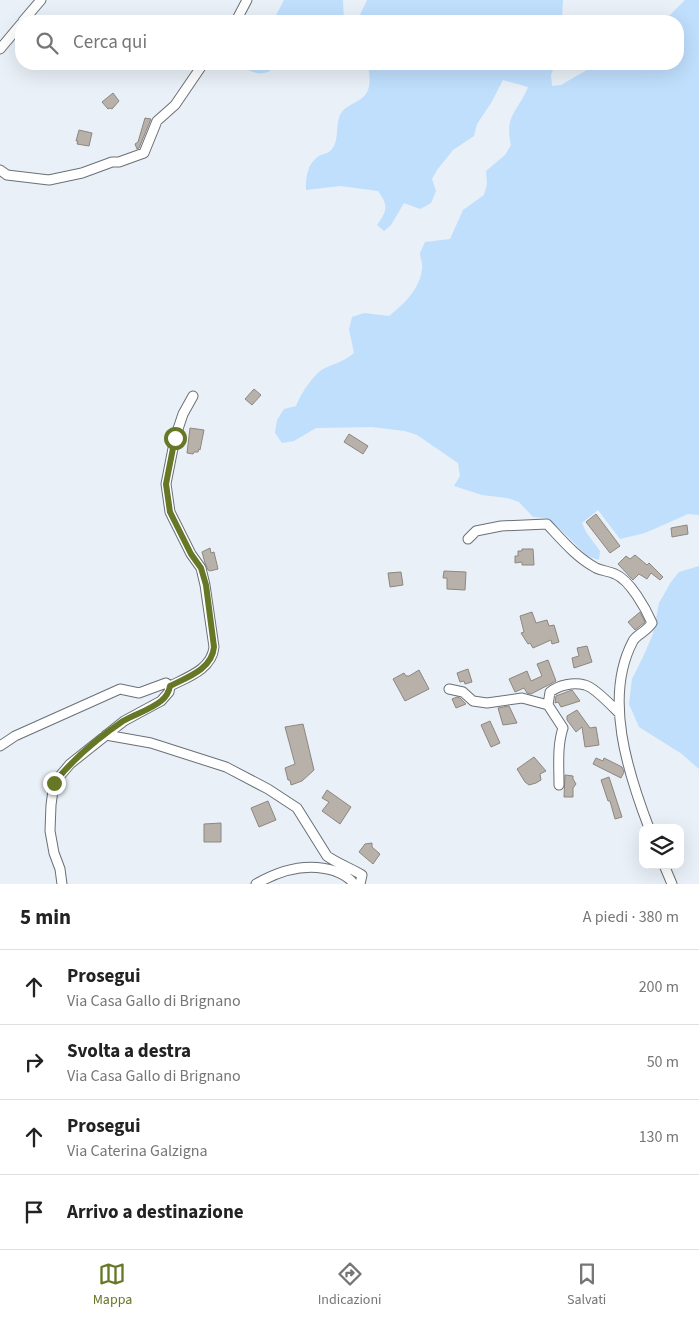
<!DOCTYPE html>
<html lang="it">
<head>
<meta charset="utf-8">
<style>
  :root { --surface:#fff; --page:#f2f2f2; --text:#222; --muted:#767676; --line:#e0e0e0; --accent:#667726 }
  body { margin:0; font-family:"Source Sans 3",sans-serif; background:var(--page); color:var(--text) }
  .controls { position:absolute; right:15px; bottom:15px; display:grid; overflow:hidden; border-radius:10px; box-shadow:0 5px 20px #0002 }
  .controls button { width:45px; height:45px; display:grid; place-items:center; padding:0; border:0; border-bottom:1px solid var(--line); background:var(--surface); color:var(--text); font:25px sans-serif }
  .stop { position:absolute; width:15px; height:15px; margin:-11px; border:4px solid #667726; border-radius:50%; background:#fff }
  .stop.end { background:#667726; border-color:#fff; box-shadow:0 1px 5px #0008 }
  .list { margin:0; padding:0; list-style:none }
  h2 { display:flex; justify-content:space-between; align-items:center; height:65px; margin:0; padding:0 20px; font-size:21px }
  h2 small { font-size:16px; font-weight:400; color:var(--muted) }
  .list li { display:grid; grid-template-columns:32px 1fr auto; gap:15px; align-items:center; box-sizing:border-box; height:75px; padding:0 20px; border-top:1px solid var(--line) }
  .list b { display:block; font-size:19px; white-space:nowrap }
  .list p { margin:0; font-size:16px; white-space:nowrap; color:var(--muted) }
  .list em { font-size:16px; font-style:normal; color:var(--muted) }
  .icon { flex:none; width:28px; height:28px; fill:none; stroke:currentColor; stroke-width:2; stroke-linecap:round; stroke-linejoin:round }
  .map { position:relative; flex:none; width:699px; height:884px; overflow:hidden }
  .search { position:absolute; background:var(--surface); box-shadow:0 5px 20px #0002; left:15px; right:15px; top:15px; height:55px; display:flex; align-items:center; gap:12px; box-sizing:border-box; padding:0 18px; border-radius:20px; color:var(--muted); font-size:19px }
  .sheet { height:365px; background:var(--surface) }
  nav { display:flex; justify-content:space-around; align-items:center; box-sizing:border-box; height:70px; border-top:1px solid var(--line); background:var(--surface); font-size:14px; color:var(--muted) }
  nav a { display:grid; justify-items:center; gap:2px }
  nav .on { color:var(--accent) }
  .map>svg:first-child { display:block }
</style>
</head>
<body>
<div class="map">
<svg width="699" height="884" viewBox="0 0 699 884">
  <rect width="100%" height="100%" fill="#e9f0f7"/>
  <path fill="#bfdffd" d="M284,0H343L344,21H273Z
    M367,0H563L562,21H359V17Z
    M685,0H699V515L688,514L645,533L620,539L598,510L582,523L586,532L600,551L599,560L587,556L562,531L545,518L533,517L519,502L507,498L482,495L454,486L460,476L458,463L417,435L405,431L372,427L316,428L294,441L282,443L275,433L277,420L284,409L296,406C301,394 313,374 325,368C336,363 345,361 354,353L349,329L352,317L364,313L389,316C404,304 420,289 422,269C423,264 420,258 420,253C421,250 424,245 425,242L450,239L463,210L484,195L487,184L486,171L505,155L511,145C504,115 518,112 528,87L503,80L491,103L477,124L474,136L453,150L437,170L432,179L436,191L431,203L420,209L404,203L391,225L384,231L377,225C387,211 389,206 378,191L340,186L306,190C306,177 307,164 319,156C322,154 327,154 330,151C340,143 335,126 340,115C346,103 363,103 368,90C371,82 369,72 368,64H555L551,75L552,86L561,85L597,64H678V21H664Z
    M247,64H279C266,75 261,76 246,69Z
    M699,566V769L682,754L639,727L629,704L632,679L643,657L653,634L659,603L671,582L679,572Z"/>
  <path fill="#b7b1aa" stroke="#8d8780" d="M113,93L119,101L112,109L110,108L108,109L102,102Z
    M145,118L151,119L139,148L137,149L135,144L138,142Z
    M79,130L92,133L89,146L77,144L78,141H76Z
    M254,389L261,395L252,405L245,399Z
    M190,428L204,430L200,450L199,449L198,452H194L193,454L187,453Z
    M349,434L368,446L363,454L344,442Z
    M596,514L620,546L610,553L586,522Z
    M687,525L688,534L672,537L671,528Z
    M210,548L211,553L214,552L218,569L210,571L208,570L205,563L202,552Z
    M522,549H533L534,565H522V562L515,563V556H518V551H522Z
    M635,555L647,565L649,563L663,577L660,580L651,573L647,579L639,574L633,580L618,564L626,556L630,559Z
    M444,571L466,572L465,590L447,589V578H443Z
    M401,572L403,585L390,587L388,573Z
    M532,612L536,623L547,620L549,626L554,625L559,642L552,644L551,640L533,648L530,643L528,644L521,633L524,632L520,616Z
    M640,612L645,622L635,630L628,622Z
    M587,646L592,662L574,668L572,658L579,656L577,648Z
    M548,660L556,681L531,694L527,693L524,688L515,692L509,679L527,671L531,681L542,676L537,664Z
    M468,669L472,682L465,684L464,681L460,682L457,673Z
    M419,670L429,689L405,701L393,679L404,673L406,676H409Z
    M572,690L580,701L561,707L558,702L555,703L556,696Z
    M457,697L460,698L466,704L456,708L452,699Z
    M509,706L517,723L503,725L498,708Z
    M577,710L590,728L596,727L599,745L585,747L582,727L576,732L567,720V716Z
    M490,721L500,743L491,747L481,725Z
    M303,724L314,770L302,781L291,785L290,780H288L285,768L295,764L285,727Z
    M534,757L546,771L540,774L541,780L536,783L529,785L525,782L517,769Z
    M596,758L603,761L604,758L622,767L624,772L621,778L593,764Z
    M565,775L573,776V779L576,784L573,788V797H564Z
    M609,777L622,817L615,819L610,801H608L601,780Z
    M327,790L351,807L340,824L322,811L329,802L322,798Z
    M268,801L276,820L259,827L251,808Z
    M221,823V842H204V824Z
    M372,843V847L380,854L373,864L359,852L365,844Z"/>
  <g fill="none" stroke-linecap="round" stroke-linejoin="round">
    <defs>
      <path id="minor" d="M23,21L41,0
        M236,21L247,0
        M0,49L21,24
        M0,170L7,175L49,180L82,173L112,162H119L144,153L157,121L175,105L203,64
        M468,539L476,531L501,526L547,524C562,540 576,557 596,568C602,571 609,571 615,574C630,580 646,609 652,623C646,632 636,635 633,641C603,697 628,773 649,828
        M449,689L463,692L473,701L487,703L522,698L548,705L563,728C557,746 559,766 559,785
        M548,705L550,692C559,685 573,682 585,685C594,687 612,706 619,713
        M106,735L151,743L226,767L268,789L297,808L327,856C338,864 351,868 362,875L360,884
        M0,746L15,736L120,689L139,693L166,683L170,686C188,677 212,669 214,647L205,585L201,568L191,554L170,512L166,484L175,438L183,414L193,396
        M664,865L672,884
        M62,884L60,869L54,853L50,831L51,805L54,783L70,764L124,721L161,701L169,692L170,686
        M256,884C280,870 307,862 335,871C343,874 349,877 354,884"/>
    </defs>
    <use href="#minor" stroke="#6a7076" stroke-width="11"/>
    <use href="#minor" stroke="#fff" stroke-width="9"/>
  </g>
  <g fill="none" stroke-linecap="round" stroke-linejoin="round">
    <path stroke="#667726" stroke-width="6" d="M54,783C73,759 98,738 123,721C135,714 150,710 161,701C166,697 169,692 170,686C188,677 212,669 214,647L206,585L201,568L191,554L170,512L166,484L175,438"/>
  </g>
</svg>
<div class="controls">
<button><svg class="icon" aria-label="layers" viewBox="0 0 24 24"><path d="M12 4l9 5-9 5-9-5zM3 14l9 5 9-5"/></svg></button>
</div>
<div class="stop" style="left:175px;top:438px"></div>
<div class="stop end" style="left:54px;top:783px"></div>
<div class="search"><svg class="icon" aria-label="search" viewBox="0 0 24 24"><circle cx="10" cy="10" r="6"/><path d="M15 15l6 6"/></svg>Cerca qui</div>
</div>
<section class="sheet">
<h2>5 min<small>A piedi · 380 m</small></h2>
<ul class="list">
<li><svg class="icon" aria-label="ahead" viewBox="0 0 24 24"><path d="M12 20V5M6 11l6-6 6 6"/></svg><div><b>Prosegui</b><p>Via Casa Gallo di Brignano</p></div><em>200 m</em></li>
<li><svg class="icon" aria-label="right" viewBox="0 0 24 24"><path d="M7 20v-9h11M14 6l5 5-5 5"/></svg><div><b>Svolta a destra</b><p>Via Casa Gallo di Brignano</p></div><em>50 m</em></li>
<li><svg class="icon" aria-label="ahead" viewBox="0 0 24 24"><path d="M12 20V5M6 11l6-6 6 6"/></svg><div><b>Prosegui</b><p>Via Caterina Galzigna</p></div><em>130 m</em></li>
<li><svg class="icon" aria-label="arrive" viewBox="0 0 24 24"><path d="M6 21V4h12l-3 4 3 4H6"/></svg><div><b>Arrivo a destinazione</b></div></li>
</ul>
</section>
<nav>
<a class="on"><svg class="icon" aria-label="map" viewBox="0 0 24 24"><path d="M3 6l6-2 6 2 6-2v14l-6 2-6-2-6 2zM9 4v14M15 6v14"/></svg>Mappa</a>
<a><svg class="icon" aria-label="directions" viewBox="0 0 24 24"><path d="M12 3l9 9-9 9-9-9zM9 14v-3h6M13 9l2 2-2 2"/></svg>Indicazioni</a>
<a><svg class="icon" aria-label="saved" viewBox="0 0 24 24"><path d="M7 4h10v16l-5-4-5 4z"/></svg>Salvati</a>
</nav>
</body>
</html>
